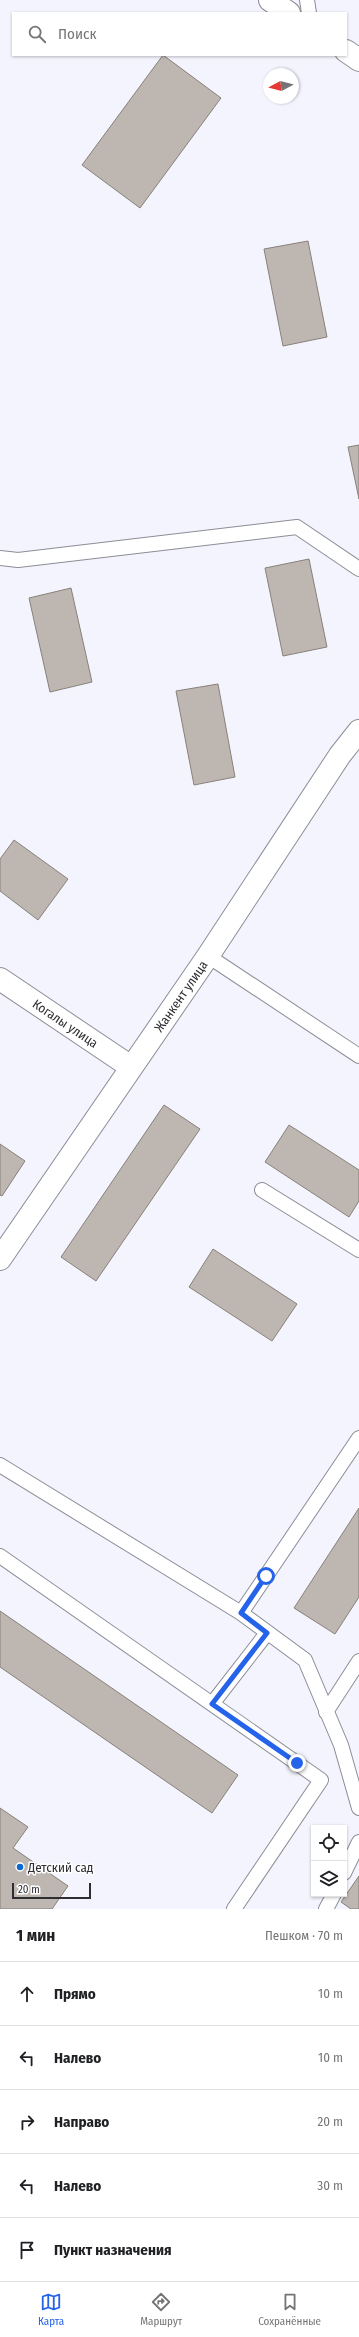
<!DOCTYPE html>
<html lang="ru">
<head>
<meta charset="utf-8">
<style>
  :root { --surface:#fff; --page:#f6f6f6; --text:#202124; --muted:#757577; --line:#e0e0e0; --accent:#2563eb }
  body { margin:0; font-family:"Fira Sans Condensed",sans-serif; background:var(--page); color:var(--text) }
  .controls { position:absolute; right:12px; bottom:12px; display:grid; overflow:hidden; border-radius:0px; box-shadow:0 1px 3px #0004 }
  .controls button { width:36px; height:36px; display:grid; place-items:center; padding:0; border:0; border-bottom:1px solid var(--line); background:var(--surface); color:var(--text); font:20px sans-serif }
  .compass { position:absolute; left:263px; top:68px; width:36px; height:36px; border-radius:50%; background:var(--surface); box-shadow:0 1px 3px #0004; rotate:263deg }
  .scale { position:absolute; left:12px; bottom:10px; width:79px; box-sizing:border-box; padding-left:4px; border:2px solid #2e2e32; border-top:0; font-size:11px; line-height:14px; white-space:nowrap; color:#2e2e32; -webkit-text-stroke:3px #fff; paint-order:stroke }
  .stop { position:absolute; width:12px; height:12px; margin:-9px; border:3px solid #2563eb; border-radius:50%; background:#fff }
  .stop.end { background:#2563eb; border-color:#fff; box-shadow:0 1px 4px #0008 }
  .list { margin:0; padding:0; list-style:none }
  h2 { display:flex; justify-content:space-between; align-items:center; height:52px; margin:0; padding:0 16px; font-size:17px }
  h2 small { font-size:13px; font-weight:400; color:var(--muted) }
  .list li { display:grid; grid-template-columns:26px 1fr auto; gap:12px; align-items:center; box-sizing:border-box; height:64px; padding:0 16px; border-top:1px solid var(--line) }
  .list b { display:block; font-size:15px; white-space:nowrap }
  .list em { font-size:13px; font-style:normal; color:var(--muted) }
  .icon { flex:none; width:22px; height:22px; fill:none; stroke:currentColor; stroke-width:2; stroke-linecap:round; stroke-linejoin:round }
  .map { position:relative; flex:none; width:359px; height:1909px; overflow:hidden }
  .search { position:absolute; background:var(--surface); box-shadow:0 1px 3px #0004; left:12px; right:12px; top:12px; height:44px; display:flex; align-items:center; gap:10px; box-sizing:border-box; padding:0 14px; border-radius:0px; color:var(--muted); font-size:15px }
  .sheet { height:372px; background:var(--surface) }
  nav { display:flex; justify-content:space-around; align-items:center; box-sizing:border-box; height:56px; border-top:1px solid var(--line); background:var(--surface); font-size:11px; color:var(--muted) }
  nav a { display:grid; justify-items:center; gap:2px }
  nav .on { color:var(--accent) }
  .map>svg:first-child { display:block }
</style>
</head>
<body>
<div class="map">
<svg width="359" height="1909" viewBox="0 0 359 1909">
  <rect width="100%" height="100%" fill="#f3f4fd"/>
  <path fill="#beb6b0" stroke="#88817b" d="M163,55L221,98L140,208L82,165Z
    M308,241L327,337L283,346L264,249Z
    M359,445V499L348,447Z
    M309,559L327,647L283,656L265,568Z
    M71,588L92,682L50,692L29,598Z
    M218,684L235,777L194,785L176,691Z
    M14,840L68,879L38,920L0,891V859Z
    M164,1105L200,1129L96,1281L61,1257Z
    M289,1125L359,1170V1201L349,1217L265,1162Z
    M0,1144L25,1161L2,1196L0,1195Z
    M213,1249L297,1304L272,1341L189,1287Z
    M359,1508V1597L335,1634L294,1608Z
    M0,1611L238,1775L212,1813L0,1667Z
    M0,1808L28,1827L13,1848L68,1886L52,1909H0Z
    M359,1876V1909H351L341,1902Z"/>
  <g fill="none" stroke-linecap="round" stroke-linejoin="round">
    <defs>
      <path id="lane" d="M307,0L309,13
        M0,558L18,560L297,527L359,569
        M208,956L359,1056
        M262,1190L359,1250
        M0,1465L241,1613L305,1660L341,1745L359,1808
        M0,1556L321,1780L234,1909
        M241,1613L359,1438
        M212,1704L267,1633
        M326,1712L359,1661
        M344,1873L359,1842
        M326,1909L334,1894"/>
      <g id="street">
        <path id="s1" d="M0,979L131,1067"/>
        <path id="s2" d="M0,1259L208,956L340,755L359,731"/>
      </g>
      <path id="secondary" d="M270,0L289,13
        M346,51L359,60"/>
    </defs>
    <use href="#lane" stroke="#8c8d96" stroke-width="16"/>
    <use href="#street" stroke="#8c8d96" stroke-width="24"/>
    <use href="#secondary" stroke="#8c8d96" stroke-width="24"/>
    <use href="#lane" stroke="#fff" stroke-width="14"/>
    <use href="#street" stroke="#fff" stroke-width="22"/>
    <use href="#secondary" stroke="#fff" stroke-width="22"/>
  </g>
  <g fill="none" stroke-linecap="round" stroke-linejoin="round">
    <path stroke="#2563eb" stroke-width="5" d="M266,1576L241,1613L267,1633L212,1704L297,1763"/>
  </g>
  <circle fill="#0b69d2" stroke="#fff" stroke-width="1.5" cx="20" cy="1867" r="4"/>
  <g text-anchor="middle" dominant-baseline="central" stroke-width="3" stroke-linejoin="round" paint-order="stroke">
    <g font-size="13" fill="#2e2e32" stroke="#fff">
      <text stroke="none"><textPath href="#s2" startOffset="319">Жанкент улица</textPath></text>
      <text stroke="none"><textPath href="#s1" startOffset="79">Когалы улица</textPath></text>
    </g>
    <g font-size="13" fill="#2e2e32" stroke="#fff" text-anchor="start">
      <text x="28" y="1867">Детский сад</text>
    </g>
  </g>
</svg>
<div class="controls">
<button><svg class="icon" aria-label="locate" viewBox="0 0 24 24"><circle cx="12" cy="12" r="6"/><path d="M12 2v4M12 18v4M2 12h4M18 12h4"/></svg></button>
<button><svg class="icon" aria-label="layers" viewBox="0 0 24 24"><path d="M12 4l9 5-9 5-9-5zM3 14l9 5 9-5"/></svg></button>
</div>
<svg class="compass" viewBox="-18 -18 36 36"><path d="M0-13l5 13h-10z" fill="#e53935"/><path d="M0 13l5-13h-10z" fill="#757577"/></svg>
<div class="scale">20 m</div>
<div class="stop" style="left:266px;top:1576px"></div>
<div class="stop end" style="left:297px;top:1763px"></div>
<div class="search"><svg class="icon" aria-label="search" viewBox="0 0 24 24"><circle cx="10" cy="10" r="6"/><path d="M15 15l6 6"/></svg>Поиск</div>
</div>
<section class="sheet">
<h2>1 мин<small>Пешком · 70 m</small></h2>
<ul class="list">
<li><svg class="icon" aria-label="ahead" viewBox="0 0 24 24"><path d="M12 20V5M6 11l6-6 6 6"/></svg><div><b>Прямо</b></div><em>10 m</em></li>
<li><svg class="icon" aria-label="left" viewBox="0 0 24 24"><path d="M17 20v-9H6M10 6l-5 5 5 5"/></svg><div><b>Налево</b></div><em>10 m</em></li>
<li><svg class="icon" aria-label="right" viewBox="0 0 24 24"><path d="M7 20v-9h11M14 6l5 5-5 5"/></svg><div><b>Направо</b></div><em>20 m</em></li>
<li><svg class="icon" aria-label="left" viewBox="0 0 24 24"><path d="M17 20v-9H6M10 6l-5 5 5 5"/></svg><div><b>Налево</b></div><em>30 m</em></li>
<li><svg class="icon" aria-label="arrive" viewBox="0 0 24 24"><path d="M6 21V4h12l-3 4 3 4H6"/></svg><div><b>Пункт назначения</b></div></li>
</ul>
</section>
<nav>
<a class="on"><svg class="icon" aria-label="map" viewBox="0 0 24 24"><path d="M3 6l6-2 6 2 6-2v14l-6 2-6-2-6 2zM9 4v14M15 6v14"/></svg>Карта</a>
<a><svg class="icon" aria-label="directions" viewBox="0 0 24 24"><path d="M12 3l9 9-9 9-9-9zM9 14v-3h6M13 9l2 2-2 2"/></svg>Маршрут</a>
<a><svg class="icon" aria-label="saved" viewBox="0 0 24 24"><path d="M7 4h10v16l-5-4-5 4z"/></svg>Сохранённые</a>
</nav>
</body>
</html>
